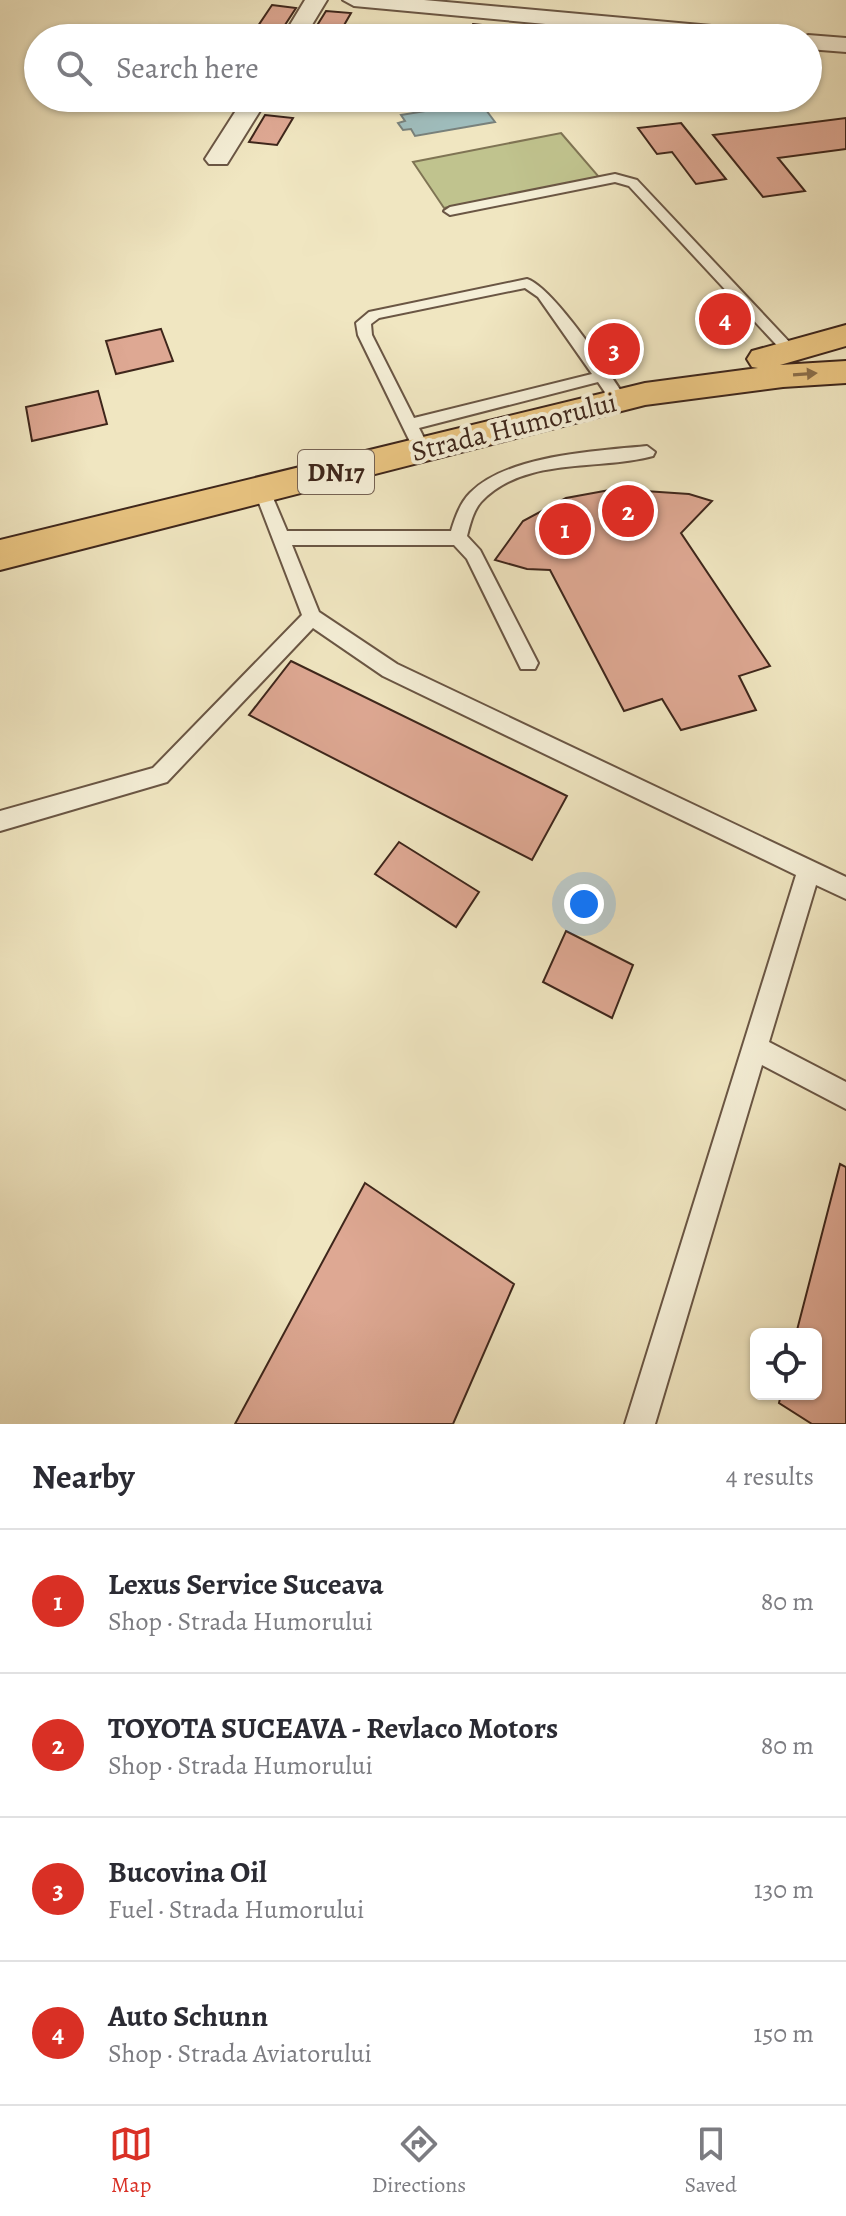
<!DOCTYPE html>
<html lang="en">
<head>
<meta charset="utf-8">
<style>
  :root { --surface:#fff; --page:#f7f7f7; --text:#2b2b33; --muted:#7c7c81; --line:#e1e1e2; --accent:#d93025 }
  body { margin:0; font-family:Alegreya,serif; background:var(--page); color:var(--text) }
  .controls { position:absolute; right:24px; bottom:24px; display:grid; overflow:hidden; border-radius:12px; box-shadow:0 2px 6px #0004 }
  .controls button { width:72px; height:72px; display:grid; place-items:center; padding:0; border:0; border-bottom:2px solid var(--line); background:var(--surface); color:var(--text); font:40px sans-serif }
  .you { position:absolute; left:584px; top:904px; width:28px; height:28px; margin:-20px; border:6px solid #fff; border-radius:50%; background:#1a73e8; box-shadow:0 0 0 12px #1a73e833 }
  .badge { display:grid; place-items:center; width:52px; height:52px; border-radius:50%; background:var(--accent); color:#fff; font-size:26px; font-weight:700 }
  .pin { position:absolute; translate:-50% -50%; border:4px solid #fff; box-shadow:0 2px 8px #0006 }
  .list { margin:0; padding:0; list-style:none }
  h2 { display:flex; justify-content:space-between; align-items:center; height:104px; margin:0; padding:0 32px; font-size:34px }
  h2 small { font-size:26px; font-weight:400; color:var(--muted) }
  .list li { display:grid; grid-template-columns:52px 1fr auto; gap:24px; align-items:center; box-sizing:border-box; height:144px; padding:0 32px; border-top:2px solid var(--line) }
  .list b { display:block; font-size:30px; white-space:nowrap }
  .list p { margin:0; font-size:26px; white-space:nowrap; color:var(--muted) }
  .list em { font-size:26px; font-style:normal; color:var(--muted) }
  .icon { flex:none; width:44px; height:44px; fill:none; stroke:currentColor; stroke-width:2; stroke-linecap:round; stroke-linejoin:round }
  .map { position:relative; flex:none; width:846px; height:1424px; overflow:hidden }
  .search { position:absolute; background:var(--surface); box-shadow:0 2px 6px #0004; left:24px; right:24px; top:24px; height:88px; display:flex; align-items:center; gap:20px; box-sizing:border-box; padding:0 28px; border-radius:44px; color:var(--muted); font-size:30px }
  .sheet { height:680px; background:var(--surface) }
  nav { display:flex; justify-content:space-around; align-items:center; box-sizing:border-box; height:112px; border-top:2px solid var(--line); background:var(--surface); font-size:22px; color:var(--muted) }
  nav a { display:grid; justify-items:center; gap:4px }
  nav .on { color:var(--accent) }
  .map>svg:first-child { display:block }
</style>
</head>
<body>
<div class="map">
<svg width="846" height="1424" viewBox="0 0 846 1424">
  <rect width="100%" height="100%" fill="#f0e6c1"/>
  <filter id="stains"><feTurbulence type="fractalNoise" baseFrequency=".0025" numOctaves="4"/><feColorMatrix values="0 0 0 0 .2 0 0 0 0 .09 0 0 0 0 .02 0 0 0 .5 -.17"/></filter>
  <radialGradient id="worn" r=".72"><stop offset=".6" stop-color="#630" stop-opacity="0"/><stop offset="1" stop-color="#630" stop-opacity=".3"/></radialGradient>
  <path fill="#c0c38e" stroke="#7f7454" stroke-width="2" d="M561,133L599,177L444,208L413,162Z"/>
  <path fill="#9fbdbd" stroke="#78817c" stroke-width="2" d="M480,102L495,122L415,136L411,129L403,130L398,123L405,121L401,115Z"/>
  <path fill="#dea893" stroke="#3e261b" stroke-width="2" d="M272,5L296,8L283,28L258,26Z
    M326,11L351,13L339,34L313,32Z
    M473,24L519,29L517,34L550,38H434L440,26L471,29Z
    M265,115L293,118L277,145L249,142Z
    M846,118V149L778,158L805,191L763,197L713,135Z
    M681,123L726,179L696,184L672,152L657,154L638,128Z
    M161,329L173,361L116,374L106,341Z
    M98,391L107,424L32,441L26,407Z
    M615,489L689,494L712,501L681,533L770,666L739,676L756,710L681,730L662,699L624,711L550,570L527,569L495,560L523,521L566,498Z
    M291,661L567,796L532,860L249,715Z
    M399,842L479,892L456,927L375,874Z
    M566,931L633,965L612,1018L543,982Z
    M840,1164L846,1167V1424H812L779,1403L781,1394H816V1334H796Z
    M365,1183L514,1284L453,1424H235Z"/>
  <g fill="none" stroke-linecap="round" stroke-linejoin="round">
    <defs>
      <path id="service" d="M615,174L637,180L795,348V354H785L629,186L615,182L450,215L444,211L450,207Z
        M527,279C554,288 610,374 627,400L625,404H613L598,382L419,428L430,450L428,454H416L358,335L356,323L369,312ZM525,288L538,297L592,374L414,418L372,335L371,324L379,318Z
        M647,446L655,452L653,456C599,471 523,456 481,502C473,511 470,525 467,536L480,550L538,663L535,669H521L467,559L454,545H292L319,612L397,664L846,877V899L816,885L769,1042L846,1082V1109L762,1065L655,1424H625L796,875L383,676L313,628L167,782L0,831V811L153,768L302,615L254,490L256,486H268L287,531H451C455,518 460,503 470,493C507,455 597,451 647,446Z"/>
      <path id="minor" d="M305,0H327L304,38H282Z
        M343,0H424L768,31L779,38H696L354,6Z
        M808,35L846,38V52L808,49V38H800Z
        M244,98H268L227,164H209L205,159Z"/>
      <path id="primary" d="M846,325V346L780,365L846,361V383L783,387L645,405L0,570V540L645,383L758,368L752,367L747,359L752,351Z"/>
    </defs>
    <use href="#service" stroke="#6a5644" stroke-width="4"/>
    <use href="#minor" stroke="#6a5644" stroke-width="4"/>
    <use href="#primary" stroke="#3e261b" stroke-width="4"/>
    <use href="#service" fill="#f5efd7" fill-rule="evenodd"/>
    <use href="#minor" fill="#f5efd7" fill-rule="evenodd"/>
    <use href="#primary" fill="#e8c380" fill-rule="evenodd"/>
  </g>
  <defs><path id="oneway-solid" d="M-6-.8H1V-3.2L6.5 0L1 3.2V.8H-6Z" transform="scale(2)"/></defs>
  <use fill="#8a6d48" href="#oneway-solid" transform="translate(805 374) rotate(-4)"/>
  <g text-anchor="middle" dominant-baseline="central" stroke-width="8" stroke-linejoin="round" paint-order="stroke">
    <rect fill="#f5efd7" stroke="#756253" stroke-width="2" x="298" y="450" width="76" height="44" rx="6"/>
    <g font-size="26" font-weight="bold" fill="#3e261b">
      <text x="336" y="472">DN17</text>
    </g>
    <g font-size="28" fill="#3e261b" stroke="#f5efd7">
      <text transform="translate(514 427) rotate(-14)">Strada Humorului</text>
    </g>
  </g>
  <rect width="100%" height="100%" filter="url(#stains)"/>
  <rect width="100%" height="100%" fill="url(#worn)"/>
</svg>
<div class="controls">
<button><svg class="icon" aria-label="locate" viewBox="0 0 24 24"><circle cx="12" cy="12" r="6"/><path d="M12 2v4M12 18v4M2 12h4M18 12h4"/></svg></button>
</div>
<div class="you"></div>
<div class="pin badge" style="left:565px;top:529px">1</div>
<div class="pin badge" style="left:628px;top:511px">2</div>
<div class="pin badge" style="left:614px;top:349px">3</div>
<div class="pin badge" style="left:725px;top:319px">4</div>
<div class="search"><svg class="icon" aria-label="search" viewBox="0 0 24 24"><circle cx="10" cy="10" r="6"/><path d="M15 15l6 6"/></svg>Search here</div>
</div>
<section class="sheet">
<h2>Nearby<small>4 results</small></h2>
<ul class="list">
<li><span class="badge">1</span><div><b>Lexus Service Suceava</b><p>Shop · Strada Humorului</p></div><em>80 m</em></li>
<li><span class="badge">2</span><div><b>TOYOTA SUCEAVA - Revlaco Motors</b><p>Shop · Strada Humorului</p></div><em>80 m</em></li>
<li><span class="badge">3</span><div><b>Bucovina Oil</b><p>Fuel · Strada Humorului</p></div><em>130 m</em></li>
<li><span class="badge">4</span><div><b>Auto Schunn</b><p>Shop · Strada Aviatorului</p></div><em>150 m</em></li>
</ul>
</section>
<nav>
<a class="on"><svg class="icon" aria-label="map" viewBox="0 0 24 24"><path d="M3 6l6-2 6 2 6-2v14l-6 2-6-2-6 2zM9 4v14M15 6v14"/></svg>Map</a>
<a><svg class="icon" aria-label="directions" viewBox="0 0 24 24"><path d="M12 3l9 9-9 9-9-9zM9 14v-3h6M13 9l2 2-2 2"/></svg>Directions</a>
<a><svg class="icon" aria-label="saved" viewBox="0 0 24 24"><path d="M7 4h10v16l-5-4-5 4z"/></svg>Saved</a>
</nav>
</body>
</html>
